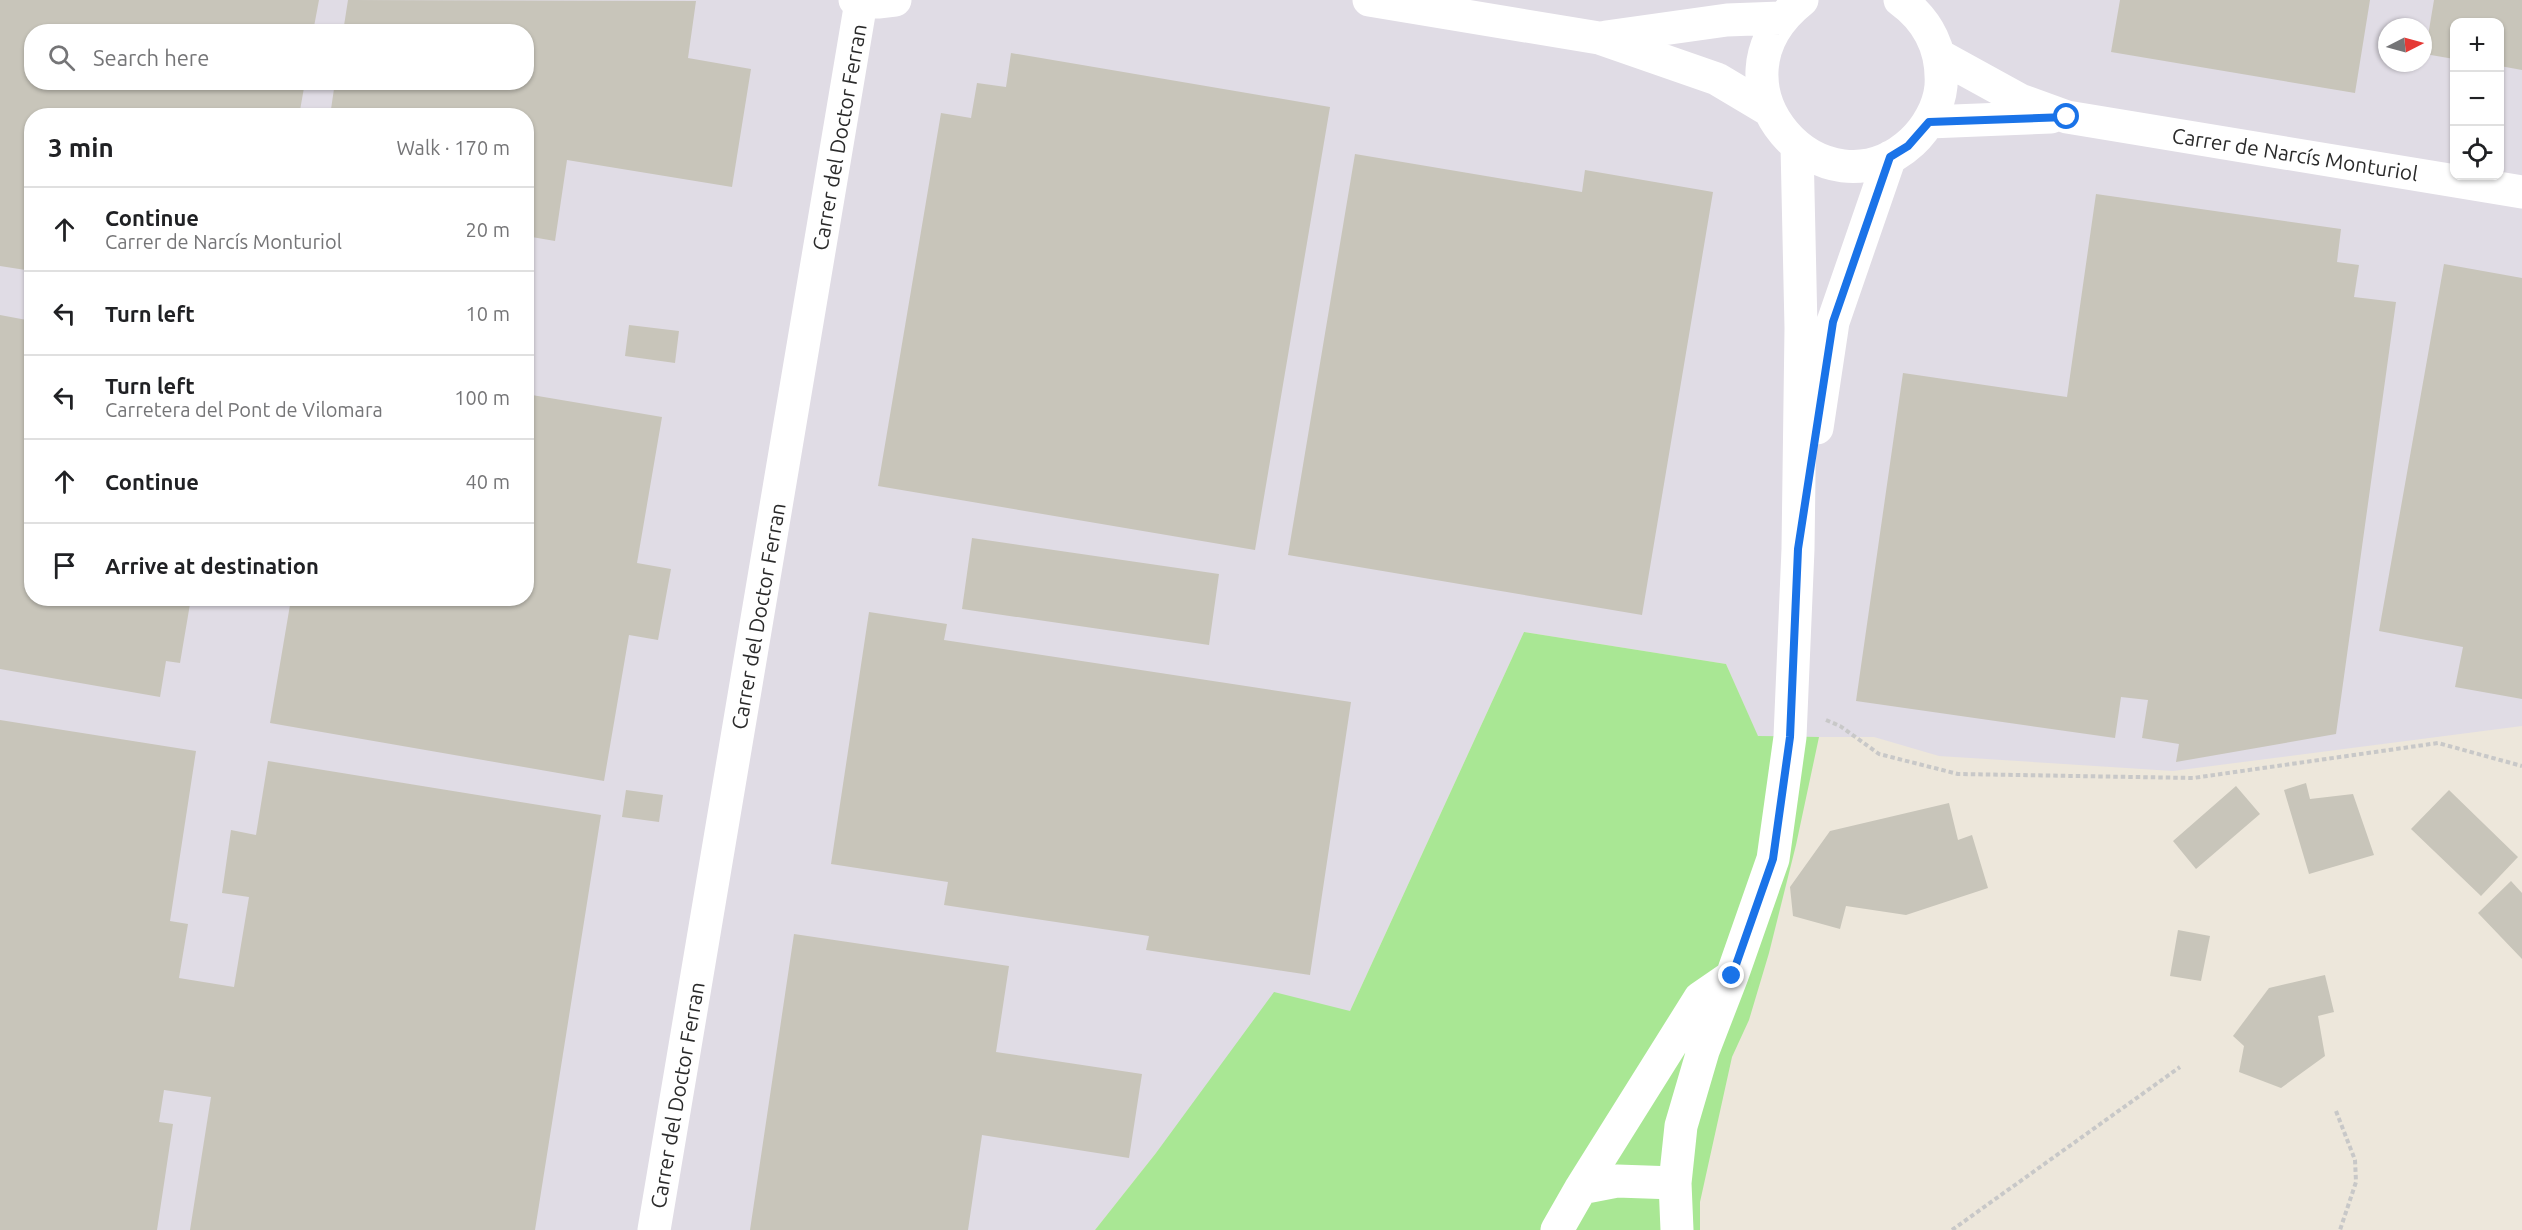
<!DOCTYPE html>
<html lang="en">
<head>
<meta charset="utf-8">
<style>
  :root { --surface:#fff; --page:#f2f2f2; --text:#202124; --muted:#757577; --line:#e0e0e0 }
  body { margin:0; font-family:Ubuntu,sans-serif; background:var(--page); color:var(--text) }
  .controls { position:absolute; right:18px; top:18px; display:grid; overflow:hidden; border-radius:12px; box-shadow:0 2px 4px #0004 }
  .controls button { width:54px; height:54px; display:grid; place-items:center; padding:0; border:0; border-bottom:2px solid var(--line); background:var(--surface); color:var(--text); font:30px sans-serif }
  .compass { position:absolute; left:2378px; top:18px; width:54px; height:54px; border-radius:50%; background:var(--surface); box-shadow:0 2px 4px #0004; rotate:84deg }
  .stop { position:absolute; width:18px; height:18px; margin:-14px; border:4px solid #1a73e8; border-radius:50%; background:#fff }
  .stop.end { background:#1a73e8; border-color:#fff; box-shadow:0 2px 6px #0008 }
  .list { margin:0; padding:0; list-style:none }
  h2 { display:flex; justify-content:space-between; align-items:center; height:78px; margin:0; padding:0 24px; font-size:26px }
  h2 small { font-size:20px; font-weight:400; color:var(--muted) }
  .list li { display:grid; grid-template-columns:39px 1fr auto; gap:18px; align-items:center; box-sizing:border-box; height:84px; padding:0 24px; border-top:2px solid var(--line) }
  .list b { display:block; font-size:22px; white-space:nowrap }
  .list p { margin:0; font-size:20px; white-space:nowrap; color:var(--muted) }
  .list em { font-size:20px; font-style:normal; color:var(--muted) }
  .icon { flex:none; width:33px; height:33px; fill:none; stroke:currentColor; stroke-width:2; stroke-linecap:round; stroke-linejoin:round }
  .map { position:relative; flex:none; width:2522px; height:1230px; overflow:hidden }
  .search { position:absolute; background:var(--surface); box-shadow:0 2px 4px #0004; left:24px; top:24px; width:510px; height:66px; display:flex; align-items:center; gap:15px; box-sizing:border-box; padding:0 21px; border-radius:24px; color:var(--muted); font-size:22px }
  .panel { position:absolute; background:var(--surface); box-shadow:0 2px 4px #0004; left:24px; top:108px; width:510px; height:498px; border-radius:24px }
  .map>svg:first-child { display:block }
</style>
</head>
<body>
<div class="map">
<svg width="2522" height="1230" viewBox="0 0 2522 1230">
  <rect width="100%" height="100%" fill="#ede7db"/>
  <path fill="#e0dce5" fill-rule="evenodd" d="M0,0H2522V726L2173,771L1939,756L1874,737H1758L1726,664L1524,632L1350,1011L1156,1153L1095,1230H0ZM2454,22H2500V176H2454ZM2387,27H2423V63H2387ZM32,32H526V82H32ZM32,116H526V598H32Z"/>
  <path fill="#a9e794" d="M1524,632L1726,664L1758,736L1819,737L1796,845L1769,953L1749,1020L1732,1057L1700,1202V1230H1095L1156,1153L1274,992L1350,1011Z"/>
  <path fill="#c8c5ba" d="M0,0H319L313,32H32V82H305L299,116H32V271L0,266Z
    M348,0L696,1L688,58L751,69L732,187L567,160L555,241L526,236V116H330L335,82H526V32H343Z
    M2120,0H2370L2355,93L2111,52Z
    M2434,0H2522V70L2500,66V22H2454V59L2425,54Z
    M1011,53L1330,107L1255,550L878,486L941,113L971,118L977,83L1006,87Z
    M1355,154L1582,192L1585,170L1713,192L1642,615L1288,555Z
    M2096,194L2341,229L2337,262L2359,265L2354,297L2396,302L2336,734L2176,762L2179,744L2142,738L2148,700L2121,697L2115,738L1856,701L1903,373L2067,397Z
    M2444,264L2522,278V699L2455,687L2463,647L2379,631Z
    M0,315L32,321V598H191L180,663L166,661L160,697L0,669Z
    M629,325L679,331L675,363L625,356Z
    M526,394L662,417L637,563L671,569L658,640L629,635L604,781L270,723L290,605L260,598H526Z
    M972,538L1219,574L1209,645L962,609Z
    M869,612L947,624L944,640L1351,702L1310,975L1146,950L1149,936L944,905L948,882L831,864Z
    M0,720L196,751L170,921L188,924L179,978L234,987L249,897L222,893L231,830L256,835L268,761L601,815L535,1230H190L211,1097L164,1090L159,1122L173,1124L157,1230H0Z
    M2306,783L2310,799L2353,794L2374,855L2309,874L2284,790Z
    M2236,786L2260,814L2196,869L2173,841Z
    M626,790L663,795L659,822L622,817Z
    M2449,790L2518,857L2481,896L2411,829Z
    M1949,803L1958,840L1972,835L1988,888L1906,915L1846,906L1840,929L1793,916L1790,887L1830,831Z
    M2511,881L2522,893V959L2478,913Z
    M2178,930L2210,936L2201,981L2170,976Z
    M794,934L1009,966L996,1052L1142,1074L1129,1158L982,1135L968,1230H750Z
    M2325,975L2334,1012L2318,1016L2325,1056L2281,1088L2239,1072L2244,1046L2233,1036L2269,988Z"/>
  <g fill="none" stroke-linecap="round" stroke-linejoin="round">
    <path stroke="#c8c8c8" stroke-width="4" stroke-dasharray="4.5 3" stroke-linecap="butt" d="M1826,720L1840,726L1879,754L1958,774L2193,778L2438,743L2522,766
      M2336,1111L2355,1160L2356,1182L2340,1230
      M1952,1230L2180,1067"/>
    <path stroke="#fff" stroke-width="33" d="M855,0L878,2L895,0
      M1369,0L1599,38L1717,79L1769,110
      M1802,0C1696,84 1824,223 1912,142C1927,128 1939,107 1941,86C1943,51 1929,21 1900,0
      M1606,37L1727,20L1783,18
      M1940,56L2020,100L2067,117L2522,192
      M1929,122L2051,117
      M1817,428L1833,322L1890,157
      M1581,1188L1617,1181L1675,1183
      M654,1230L861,2
      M1557,1230L1581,1188L1700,998L1732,976
      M1677,1230L1675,1183L1681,1126L1703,1051L1732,976L1773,859L1790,737L1798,549L1801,328L1797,146"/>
  </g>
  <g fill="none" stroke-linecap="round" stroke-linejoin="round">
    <path stroke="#1a73e8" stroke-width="8" d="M1732,976L1773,859L1790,737L1798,549L1833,322L1890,157L1908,146L1929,122L2067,117"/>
  </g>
  <g text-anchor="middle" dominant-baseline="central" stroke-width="6" stroke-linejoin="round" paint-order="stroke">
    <g font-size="21" fill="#2a2a2a" stroke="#fff">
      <text transform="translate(839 137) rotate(-80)">Carrer del Doctor Ferran</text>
      <text transform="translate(2295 154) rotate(9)">Carrer de Narcís Monturiol</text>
      <text transform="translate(758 616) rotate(-80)">Carrer del Doctor Ferran</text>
      <text transform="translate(677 1095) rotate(-80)">Carrer del Doctor Ferran</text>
    </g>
  </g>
</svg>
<div class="controls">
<button>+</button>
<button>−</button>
<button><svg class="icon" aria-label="locate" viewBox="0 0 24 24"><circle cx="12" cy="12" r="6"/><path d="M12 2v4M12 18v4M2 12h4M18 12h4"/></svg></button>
</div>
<svg class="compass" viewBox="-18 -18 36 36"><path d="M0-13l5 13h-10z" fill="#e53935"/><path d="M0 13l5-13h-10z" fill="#757577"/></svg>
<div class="stop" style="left:2067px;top:117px"></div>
<div class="stop end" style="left:1732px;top:976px"></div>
<div class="search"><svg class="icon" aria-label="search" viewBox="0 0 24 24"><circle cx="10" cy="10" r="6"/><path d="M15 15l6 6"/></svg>Search here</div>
<section class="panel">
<h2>3 min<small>Walk · 170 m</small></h2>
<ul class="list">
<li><svg class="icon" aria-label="ahead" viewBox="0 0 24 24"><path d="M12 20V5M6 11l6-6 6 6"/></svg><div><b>Continue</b><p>Carrer de Narcís Monturiol</p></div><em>20 m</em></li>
<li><svg class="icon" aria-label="left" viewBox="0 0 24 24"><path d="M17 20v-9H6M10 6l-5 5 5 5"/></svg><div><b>Turn left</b></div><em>10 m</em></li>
<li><svg class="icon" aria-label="left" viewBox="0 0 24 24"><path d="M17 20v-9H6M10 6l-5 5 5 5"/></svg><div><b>Turn left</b><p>Carretera del Pont de Vilomara</p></div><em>100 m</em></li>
<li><svg class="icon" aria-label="ahead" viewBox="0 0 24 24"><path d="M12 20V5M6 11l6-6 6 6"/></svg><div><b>Continue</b></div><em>40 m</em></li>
<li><svg class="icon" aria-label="arrive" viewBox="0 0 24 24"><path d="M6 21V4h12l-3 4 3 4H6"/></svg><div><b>Arrive at destination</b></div></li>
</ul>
</section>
</div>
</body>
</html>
